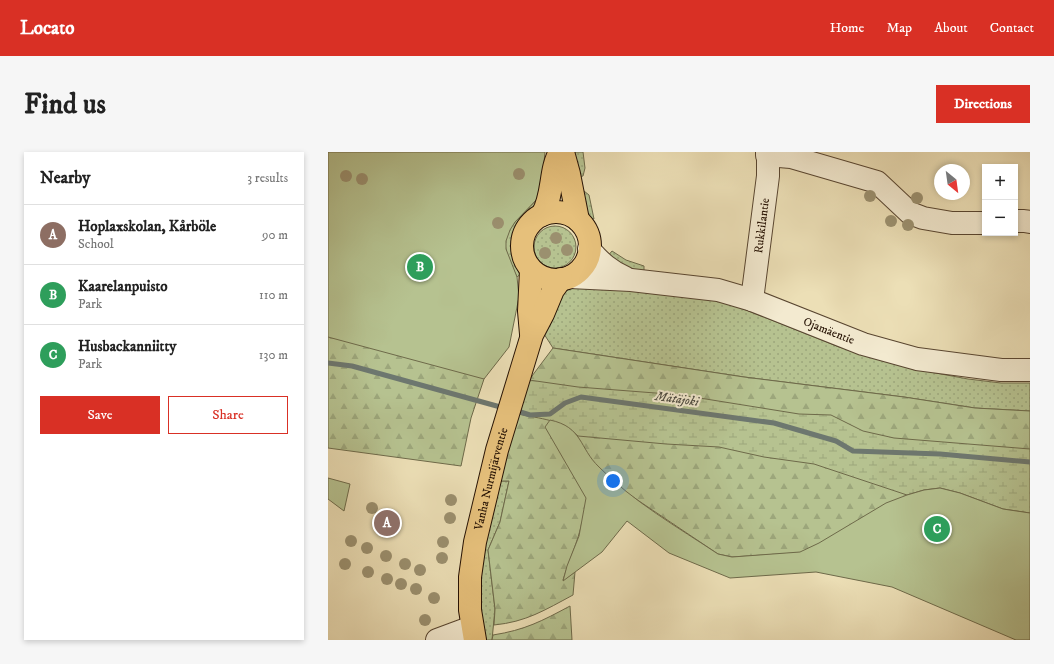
<!DOCTYPE html>
<html lang="en">
<head>
<meta charset="utf-8">
<style>
  :root { --surface:#fff; --page:#f6f6f6; --text:#222; --muted:#767676; --line:#e0e0e0; --accent:#d93025 }
  body { margin:0; font-family:"IM FELL DW Pica",serif; background:var(--page); color:var(--text) }
  .controls { position:absolute; right:12px; top:12px; display:grid; overflow:hidden; border-radius:0px; box-shadow:0 2px 6px #0003 }
  .controls button { width:36px; height:36px; display:grid; place-items:center; padding:0; border:0; border-bottom:1px solid var(--line); background:var(--surface); color:var(--text); font:20px sans-serif }
  .compass { position:absolute; left:606px; top:12px; width:36px; height:36px; border-radius:50%; background:var(--surface); box-shadow:0 2px 6px #0003; rotate:151deg }
  .you { position:absolute; left:285px; top:329px; width:14px; height:14px; margin:-10px; border:3px solid #fff; border-radius:50%; background:#1a73e8; box-shadow:0 0 0 6px #1a73e833 }
  .badge { display:grid; place-items:center; width:26px; height:26px; border-radius:50%; background:var(--accent); color:#fff; font-size:13px; font-weight:700 }
  .pin { position:absolute; translate:-50% -50%; border:2px solid #fff; box-shadow:0 1px 4px #0006 }
  .list { margin:0; padding:0; list-style:none }
  h2 { display:flex; justify-content:space-between; align-items:center; height:52px; margin:0; padding:0 16px; font-size:17px }
  h2 small { font-size:13px; font-weight:400; color:var(--muted) }
  .list li { display:grid; grid-template-columns:26px 1fr auto; gap:12px; align-items:center; box-sizing:border-box; height:60px; padding:0 16px; border-top:1px solid var(--line) }
  .list b { display:block; font-size:15px; white-space:nowrap }
  .list p { margin:0; font-size:13px; white-space:nowrap; color:var(--muted) }
  .list em { font-size:13px; font-style:normal; color:var(--muted) }
  .actions { display:flex; gap:8px; padding:12px 16px }
  .actions a { flex:1; padding:9px 0; border:1px solid var(--accent); border-radius:0px; text-align:center; font-size:14px; color:var(--accent) }
  .actions .main { background:var(--accent); color:#fff }
  .map { position:relative; flex:none; width:702px; height:488px; overflow:hidden; border-radius:0px }
  header { display:flex; align-items:center; gap:24px; box-sizing:border-box; height:56px; padding:0 20px; background:var(--accent); color:#fff }
  header strong { font-size:19px }
  nav { display:flex; gap:22px; margin-inline-start:auto; font-size:14px }
  .intro { display:flex; align-items:center; justify-content:space-between; box-sizing:border-box; height:96px; padding:0 24px }
  h1 { margin:0; font-size:28px }
  .button { padding:10px 18px; border-radius:0px; background:var(--accent); color:#fff; font-size:14px; font-weight:700 }
  main { display:flex; gap:24px; padding:0 24px }
  aside { flex:1; background:var(--surface); border-radius:0px; box-shadow:0 2px 6px #0003 }
  .map>svg:first-child { display:block }
</style>
</head>
<body>
<header>
<strong>Locato</strong>
<nav><a>Home</a><a>Map</a><a>About</a><a>Contact</a></nav>
</header>
<div class="intro"><h1>Find us</h1><a class="button">Directions</a></div>
<main>
<aside>
<h2>Nearby<small>3 results</small></h2>
<ul class="list">
<li><span class="badge" style="background:#8d6e63">A</span><div><b>Hoplaxskolan, Kårböle</b><p>School</p></div><em>90 m</em></li>
<li><span class="badge" style="background:#2e9e5b">B</span><div><b>Kaarelanpuisto</b><p>Park</p></div><em>110 m</em></li>
<li><span class="badge" style="background:#2e9e5b">C</span><div><b>Husbackanniitty</b><p>Park</p></div><em>130 m</em></li>
</ul>
<div class="actions"><a class="main">Save</a><a>Share</a></div>
</aside>
<div class="map">
<svg width="702" height="488" viewBox="0 0 702 488">
  <defs>
    <pattern id="grass-dots" width="8" height="8" patternUnits="userSpaceOnUse"><rect width="8" height="8" fill="#b6c290"/><path d="M2 2h.1M6 6h.1" fill="none" stroke="#9ca67b" stroke-width="1.8" stroke-linecap="round"/></pattern>
    <pattern id="forest-firs" width="22" height="20" patternUnits="userSpaceOnUse"><rect width="22" height="20" fill="#b6c290"/><path d="M5 1l3.5 6h-7zM16 11l3.5 6h-7z" fill="#9ca67b"/></pattern>
    <pattern id="wetland-marsh" width="20" height="14" patternUnits="userSpaceOnUse"><rect width="20" height="14" fill="#b6c290"/><path d="M1 5h8M5 5V1M11 12h8M15 12V8" fill="none" stroke="#9ca67b"/></pattern>
  </defs>
  <rect width="100%" height="100%" fill="#ecdfb6"/>
  <filter id="stains"><feTurbulence type="fractalNoise" baseFrequency=".005" numOctaves="4"/><feColorMatrix values="0 0 0 0 .2 0 0 0 0 .09 0 0 0 0 .02 0 0 0 .5 -.17"/></filter>
  <radialGradient id="worn" r=".72"><stop offset=".6" stop-color="#630" stop-opacity="0"/><stop offset="1" stop-color="#630" stop-opacity=".3"/></radialGradient>
  <path fill="url(#grass-dots)" stroke="#6e6a4a" d="M245,0H255L257,16L255,24L249,25Z
    M256,39L261,43L266,67L258,66L250,40Z
    M210,46C207,60 205,58 196,69C187,78 183,94 187,107C188,111 192,116 194,121L189,125C185,116 180,107 178,98C173,76 198,61 210,46Z
    M206 95a21 21 0 1 1 42 0a21 21 0 1 1-42 0Z
    M284,99L298,108L316,114V120L303,118L279,105Z
    M251,133L386,148L413,156L511,195L581,216L640,227L673,231H702V259L647,256L576,245L416,225L225,196L216,182L230,145L239,137Z
    M171,329H181L172,370L160,398L167,457L164,488H158C156,480 153,472 153,464C149,418 161,373 171,329Z"/>
  <path fill="url(#forest-firs)" stroke="#6e6a4a" d="M0,175L156,215V227L143,266L133,314L0,296Z
    M225,196L416,225L576,245L647,256L702,259V386L404,405L390,402L305,345L254,370C250,390 241,408 235,428L247,420L245,443C217,458 198,470 166,473L167,457L160,398L172,370L181,329H171L201,228Z
    M242,454L244,488H164L165,483C197,478 214,469 242,454Z"/>
  <path fill="url(#wetland-marsh)" stroke="#6e6a4a" d="M201,228L250,235L353,243L471,262L503,263L535,279L566,286L702,297V361L675,357L632,341L612,336L596,338L579,343L486,312L436,305L391,295L338,292L250,284C232,267 213,267 190,262Z"/>
  <path fill="#b6c290" stroke="#6e6a4a" d="M0,0H217L215,21L210,46L187,70L182,78L178,89V97L189,125L191,145L181,195L156,227L0,185Z
    M222,268C255,275 251,296 271,315C304,349 351,376 390,402L404,405L472,400L491,391L558,351L579,343L596,338L612,336L632,341L675,357L702,361V488H688L564,435L488,420L402,426L341,401L299,369L274,400L235,429L239,414L251,384L258,346L217,275Z
    M0,326L22,332L16,359L0,347Z"/>
  <g fill="none" stroke-linecap="round" stroke-linejoin="round">
    <path stroke="#6d776f" stroke-width="5" d="M0,211L24,214L176,256
      M186,258L202,263L222,262L237,251L253,245L446,271L508,289L525,299L612,302L702,310"/>
    <defs>
      <g id="minor">
        <path d="M439,3L463,5L549,30L582,61L595,66L624,71H657"/>
        <path d="M687,69H696L702,70"/>
        <path d="M261,97C272,110 282,119 298,126"/>
        <path id="s1" d="M242,125L303,128L390,138L424,148L535,192L589,207L673,218H702"/>
        <path id="s2" d="M424,148L440,24V8L439,0"/>
        <path d="M109,488L144,475"/>
      </g>
      <g id="major">
        <path d="M235,0L241,22L250,68"/>
        <circle cx="228" cy="94" r="34"/>
        <path d="M214,63C226,43 221,19 232,0"/>
        <path d="M203,118L201,159L203,182"/>
        <path id="s3" d="M147,488L142,458V425L147,390L169,298L204,183L215,162L225,138L233,127"/>
      </g>
    </defs>
    <use href="#minor" stroke="#584530" stroke-width="24"/>
    <use href="#major" stroke="#261204" stroke-width="24"/>
    <use href="#minor" stroke="#f3ead0" stroke-width="22"/>
    <use href="#major" stroke="#e6c07b" stroke-width="22"/>
  </g>
  <g fill="#9b906f">
    <circle cx="191" cy="22" r="6"/>
    <circle cx="18" cy="24" r="6"/>
    <circle cx="34" cy="27" r="6"/>
    <circle cx="542" cy="44" r="6"/>
    <circle cx="589" cy="46" r="6"/>
    <circle cx="563" cy="69" r="6"/>
    <circle cx="170" cy="71" r="6"/>
    <circle cx="580" cy="73" r="6"/>
    <circle cx="228" cy="86" r="6"/>
    <circle cx="239" cy="98" r="6"/>
    <circle cx="217" cy="101" r="6"/>
    <circle cx="123" cy="348" r="6"/>
    <circle cx="44" cy="356" r="6"/>
    <circle cx="122" cy="366" r="6"/>
    <circle cx="23" cy="389" r="6"/>
    <circle cx="115" cy="390" r="6"/>
    <circle cx="39" cy="396" r="6"/>
    <circle cx="58" cy="404" r="6"/>
    <circle cx="114" cy="406" r="6"/>
    <circle cx="17" cy="412" r="6"/>
    <circle cx="77" cy="412" r="6"/>
    <circle cx="92" cy="418" r="6"/>
    <circle cx="40" cy="420" r="6"/>
    <circle cx="59" cy="427" r="6"/>
    <circle cx="73" cy="432" r="6"/>
    <circle cx="88" cy="437" r="6"/>
    <circle cx="106" cy="446" r="6"/>
    <circle cx="97" cy="468" r="6"/>
  </g>
  <g text-anchor="middle" dominant-baseline="central" stroke-width="4" stroke-linejoin="round" paint-order="stroke">
    <g font-size="12" fill="#261204" stroke="#f3ead0">
      <text stroke="none"><textPath href="#s2" startOffset="75">Rukkilantie</textPath></text>
      <text stroke="none"><textPath href="#s1" startOffset="267">Ojamäentie</textPath></text>
      <text stroke="none"><textPath href="#s3" startOffset="164">Vanha Nurmijärventie</textPath></text>
    </g>
    <g font-size="13" font-style="italic" fill="#4f4d43" stroke="#f3ead0">
      <text transform="translate(349 247) rotate(8)">Mätäjoki</text>
    </g>
  </g>
  <rect width="100%" height="100%" filter="url(#stains)"/>
  <rect width="100%" height="100%" fill="url(#worn)"/>
</svg>
<div class="controls">
<button>+</button>
<button>−</button>
</div>
<svg class="compass" viewBox="-18 -18 36 36"><path d="M0-13l5 13h-10z" fill="#e53935"/><path d="M0 13l5-13h-10z" fill="#767676"/></svg>
<div class="you"></div>
<div class="pin badge" style="left:59px;top:371px;background:#8d6e63">A</div>
<div class="pin badge" style="left:92px;top:115px;background:#2e9e5b">B</div>
<div class="pin badge" style="left:609px;top:377px;background:#2e9e5b">C</div>
</div>
</main>
</body>
</html>
